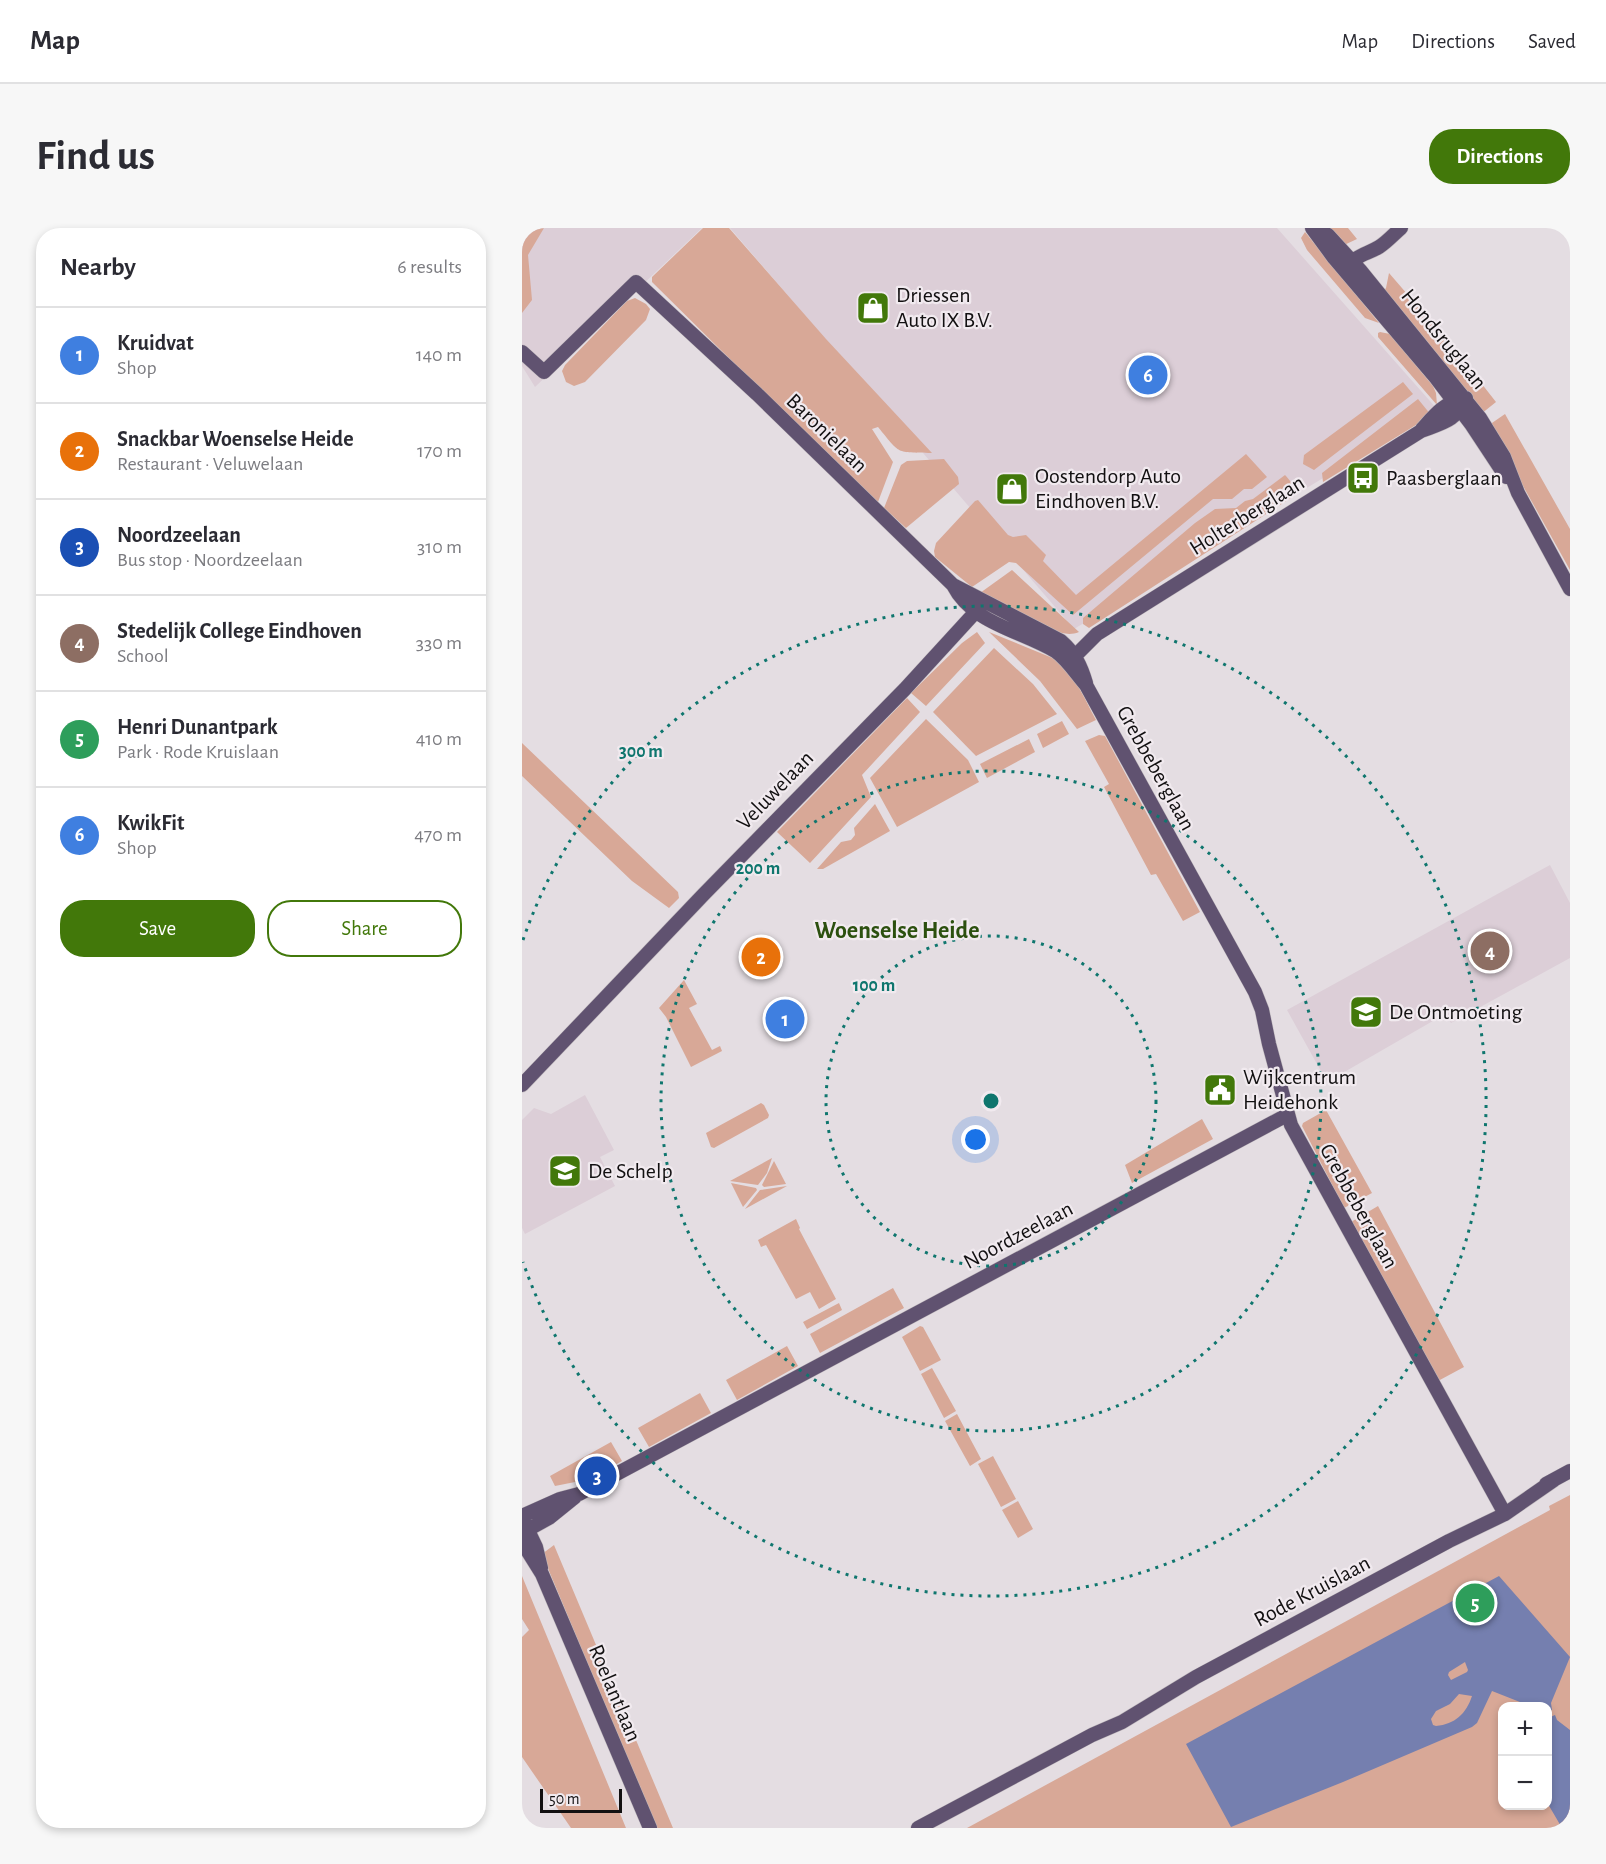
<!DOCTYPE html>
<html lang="en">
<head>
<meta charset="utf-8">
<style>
  :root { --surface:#fff; --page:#f7f7f7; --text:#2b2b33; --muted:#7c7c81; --line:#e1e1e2; --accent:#42780a }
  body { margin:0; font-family:"Alegreya Sans",sans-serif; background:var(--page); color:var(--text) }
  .controls { position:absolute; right:18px; bottom:18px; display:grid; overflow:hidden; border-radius:12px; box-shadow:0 3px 9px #0003 }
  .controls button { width:54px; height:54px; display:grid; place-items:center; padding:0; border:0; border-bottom:2px solid var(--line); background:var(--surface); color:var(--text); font:30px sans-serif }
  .scale { position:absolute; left:18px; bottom:15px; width:82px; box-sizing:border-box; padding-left:6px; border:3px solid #121011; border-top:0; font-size:16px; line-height:21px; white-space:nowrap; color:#121011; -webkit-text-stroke:4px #f1eaef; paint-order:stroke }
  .you { position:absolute; left:454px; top:912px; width:21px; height:21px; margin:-15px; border:4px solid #fff; border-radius:50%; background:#1a73e8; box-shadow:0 0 0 9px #1a73e833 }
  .badge { display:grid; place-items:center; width:39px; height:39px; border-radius:50%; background:var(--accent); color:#fff; font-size:20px; font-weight:700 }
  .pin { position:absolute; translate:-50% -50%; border:3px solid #fff; box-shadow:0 2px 6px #0006 }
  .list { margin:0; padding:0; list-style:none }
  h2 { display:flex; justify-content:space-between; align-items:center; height:78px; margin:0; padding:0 24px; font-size:26px }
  h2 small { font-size:20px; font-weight:400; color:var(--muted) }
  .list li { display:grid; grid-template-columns:39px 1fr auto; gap:18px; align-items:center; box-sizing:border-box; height:96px; padding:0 24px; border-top:2px solid var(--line) }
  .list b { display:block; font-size:22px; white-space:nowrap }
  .list p { margin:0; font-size:20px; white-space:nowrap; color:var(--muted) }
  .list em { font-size:20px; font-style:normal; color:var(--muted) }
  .actions { display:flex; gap:12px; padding:18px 24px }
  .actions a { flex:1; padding:14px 0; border:2px solid var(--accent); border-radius:24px; text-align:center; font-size:21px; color:var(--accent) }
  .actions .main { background:var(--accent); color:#fff }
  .map { position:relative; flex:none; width:1048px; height:1600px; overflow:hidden; border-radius:24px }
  header { display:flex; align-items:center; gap:36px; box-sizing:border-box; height:84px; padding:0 30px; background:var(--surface); border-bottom:2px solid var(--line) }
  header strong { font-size:28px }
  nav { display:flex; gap:33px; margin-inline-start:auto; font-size:21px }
  .intro { display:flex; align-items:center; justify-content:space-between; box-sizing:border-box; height:144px; padding:0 36px }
  h1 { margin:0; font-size:42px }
  .button { padding:15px 27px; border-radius:24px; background:var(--accent); color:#fff; font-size:21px; font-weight:700 }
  main { display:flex; gap:36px; padding:0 36px }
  aside { flex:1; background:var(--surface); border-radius:24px; box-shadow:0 3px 9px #0003 }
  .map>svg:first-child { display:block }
</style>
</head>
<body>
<header>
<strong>Map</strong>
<nav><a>Map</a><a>Directions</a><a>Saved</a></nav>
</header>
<div class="intro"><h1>Find us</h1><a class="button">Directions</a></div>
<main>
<aside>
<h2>Nearby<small>6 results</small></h2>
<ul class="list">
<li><span class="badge" style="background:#3f7fe0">1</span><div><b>Kruidvat</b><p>Shop</p></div><em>140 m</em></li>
<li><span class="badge" style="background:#e8710a">2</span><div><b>Snackbar Woenselse Heide</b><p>Restaurant · Veluwelaan</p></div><em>170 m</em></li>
<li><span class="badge" style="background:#1a4fb4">3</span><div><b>Noordzeelaan</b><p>Bus stop · Noordzeelaan</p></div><em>310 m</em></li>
<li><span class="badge" style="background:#8d6e63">4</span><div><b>Stedelijk College Eindhoven</b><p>School</p></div><em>330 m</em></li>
<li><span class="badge" style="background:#2e9e5b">5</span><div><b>Henri Dunantpark</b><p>Park · Rode Kruislaan</p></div><em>410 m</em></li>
<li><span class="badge" style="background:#3f7fe0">6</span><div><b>KwikFit</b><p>Shop</p></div><em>470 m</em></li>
</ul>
<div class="actions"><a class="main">Save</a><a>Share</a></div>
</aside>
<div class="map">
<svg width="1048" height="1600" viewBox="0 0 1048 1600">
  <rect width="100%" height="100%" fill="#e4dde2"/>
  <path fill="#dcced7" d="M0,0H180L13,159L0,138Z
    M208,0H755L915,181L552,401Z
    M1028,637L1048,675V730L929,795L923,786L805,854L765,782Z
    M63,867L92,922L78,929L93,958L3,1006L0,1000V892L12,880L29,886Z"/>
  <path fill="#d8a897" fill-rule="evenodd" d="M0,0H22L6,27L10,72L0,85Z
    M181,0H207L304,111L410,225C373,224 379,227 356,199L350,201L371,234L356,274L302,224L130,54V49Z
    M803,0H826L835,11L820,18Z
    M783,4L857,95L843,90L785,22L779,10Z
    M867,45L930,118L974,174L959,186L860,65L864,60Z
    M113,70L124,76L128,81L124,92L63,154L52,158L44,154L40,143L43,137L105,73Z
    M858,104L868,106L911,158L914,165L915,177L856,109V105Z
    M881,154L891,166L792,242L781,236L782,227Z
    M896,171L909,187L907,189L801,254L800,245Z
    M983,186L1048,301V342L967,197Z
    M724,226L745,249L730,261H722L710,271H691L551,387L494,335L487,334L450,359L413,329L412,323L414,315L453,273L456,272L486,307L491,309L504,307L524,327L521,333L554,367Z
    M422,231L436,249L437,256L384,300L362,280L379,237L385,233Z
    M763,247C768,252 774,260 772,268L567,400L561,396V390L673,295L693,281L714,280L723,273L731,271Z
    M490,342L557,404C547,408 540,405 530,402L458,365Z
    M455,404L463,415L404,478L389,465L440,415Z
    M467,404L533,431C553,446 562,470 574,492L555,501L518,453Z
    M472,420L511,456L535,486L454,528L411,484Z
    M385,470L398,484L340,547L349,569L288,635L255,604Z
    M404,491L446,532L457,554L375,599L348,550Z
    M540,493L547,506L521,520L515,506Z
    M577,507L583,508L678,684L661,693L634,646L629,647L582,559L587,556L563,513Z
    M507,511L513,524L465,550L458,536Z
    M0,515L156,664L157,670L147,680L110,653L0,548Z
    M353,576L368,603L301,641H295L319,614L329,612L333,607L332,600Z
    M162,752L175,776L167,780L190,822L198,818L200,823L169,839L144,789L137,780Z
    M239,875L242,877L247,887L246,890L192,920L189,919L184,905Z
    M804,882L850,965L822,980L780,898L781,895Z
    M680,891L691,911L610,955L603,937Z
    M250,930L245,945L236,957L208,953Z
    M252,933L264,956L242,959L240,957Z
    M209,955L234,960L235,962L221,979Z
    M265,958L223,981L238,962Z
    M856,978L942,1139L916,1153L829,994Z
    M274,991L278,1000L277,1001L314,1071L297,1081L288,1064L274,1071L244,1017L239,1019L236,1012Z
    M371,1060L382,1080L298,1125L288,1106Z
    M317,1075L320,1082L285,1101L281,1094Z
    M398,1098L401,1099L419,1132L398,1143L380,1109Z
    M265,1118L276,1138L215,1172L204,1152Z
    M410,1140L434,1183L422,1190L399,1146Z
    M178,1165L189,1185L127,1219L116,1200Z
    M435,1186L459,1231L448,1238L423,1193Z
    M89,1214L100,1233L68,1251L33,1258L28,1248Z
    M471,1228L494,1271L479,1279L456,1236Z
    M1048,1267V1600H445L1028,1282L1027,1278ZM981,1478H1026V1578H981Z
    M496,1273L511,1301L496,1310L480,1282Z
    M32,1317L151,1600H134L20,1326Z
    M0,1348L104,1600H49L0,1529V1409L7,1402L0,1391Z"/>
  <path fill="#757faf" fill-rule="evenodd" d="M977,1348L1048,1429L1029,1475L1030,1482L1026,1484V1478H1005L1003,1476L970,1463L955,1495L950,1499L821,1554L709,1599L664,1516ZM943,1434L946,1442L945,1444L929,1452L926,1447L927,1444ZM937,1466L950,1468C944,1486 933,1496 914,1498L911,1497L909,1491L914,1483L928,1476Z
    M1033,1487L1035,1492L1048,1502V1600H1040L1026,1576V1490Z"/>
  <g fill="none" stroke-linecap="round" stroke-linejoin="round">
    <defs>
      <path id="secondary" d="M790,0L812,30L914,150L949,196L984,249
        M793,0L806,7L838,42L958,190L982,229L996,265L1048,361
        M827,41C833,26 844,27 857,19C865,14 872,6 879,0
        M0,124L22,144L114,54L235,166L431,357L539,413C553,425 559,438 564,455
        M900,201C911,189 922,175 939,171
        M431,357C451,396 498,402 533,423C545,431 555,447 564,457L733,764L740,782L747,816L769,897L983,1286
        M544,429L553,428L575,406L899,203C920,195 935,193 944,170
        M0,857L182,666L383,461L459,378
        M1024,1256L1048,1243
        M0,1288L38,1271L57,1266L765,887
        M2,1294L14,1319L19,1340
        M0,1305L27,1290L53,1269
        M0,1314L20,1346L128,1600
        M396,1600L570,1507L600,1494L674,1449L927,1313L983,1286L1032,1252"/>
    </defs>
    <use href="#secondary" stroke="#beb8bc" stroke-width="15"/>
    <use href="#secondary" stroke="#605270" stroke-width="14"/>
  </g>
  <g fill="none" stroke="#0f766e" stroke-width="3" stroke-dasharray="3 6">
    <circle cx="469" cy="873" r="165"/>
    <circle cx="469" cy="873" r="330"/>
    <path d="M1 712A495 495 0 1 1 1 1034"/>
  </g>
  <defs>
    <symbol id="shop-square" viewBox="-11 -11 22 22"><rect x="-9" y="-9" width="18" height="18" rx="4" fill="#42780a" stroke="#f1eaef"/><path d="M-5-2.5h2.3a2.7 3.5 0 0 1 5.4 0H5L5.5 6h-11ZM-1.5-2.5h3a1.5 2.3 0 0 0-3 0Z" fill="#fff"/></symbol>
    <symbol id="bus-square" viewBox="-11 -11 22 22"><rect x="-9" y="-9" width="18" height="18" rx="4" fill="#42780a" stroke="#f1eaef"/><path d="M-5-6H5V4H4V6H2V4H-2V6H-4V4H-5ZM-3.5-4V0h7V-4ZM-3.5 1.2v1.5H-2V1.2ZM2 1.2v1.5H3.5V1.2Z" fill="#fff"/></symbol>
    <symbol id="school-square" viewBox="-11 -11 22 22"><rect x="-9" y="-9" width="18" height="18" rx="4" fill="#42780a" stroke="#f1eaef"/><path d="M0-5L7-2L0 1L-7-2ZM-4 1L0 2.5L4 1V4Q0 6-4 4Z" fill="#fff"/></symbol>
    <symbol id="civic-square" viewBox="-11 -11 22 22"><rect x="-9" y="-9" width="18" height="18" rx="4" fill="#42780a" stroke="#f1eaef"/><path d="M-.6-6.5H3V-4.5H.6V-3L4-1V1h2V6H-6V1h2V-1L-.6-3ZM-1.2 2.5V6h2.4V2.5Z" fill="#fff"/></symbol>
  </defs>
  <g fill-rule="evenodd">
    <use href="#shop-square" x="332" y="61" width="38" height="38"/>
    <use href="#bus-square" x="822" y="231" width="38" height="38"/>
    <use href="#shop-square" x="471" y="242" width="38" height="38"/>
    <use href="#school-square" x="825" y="765" width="38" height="38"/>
    <use href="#civic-square" x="679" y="843" width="38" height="38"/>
    <use href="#school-square" x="24" y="924" width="38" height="38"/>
  </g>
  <g text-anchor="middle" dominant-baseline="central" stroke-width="4.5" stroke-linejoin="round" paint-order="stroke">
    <g font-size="22" fill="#121011" stroke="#f1eaef" text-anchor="start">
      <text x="374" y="67">Driessen<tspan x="374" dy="25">Auto IX B.V.</tspan></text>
      <text x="513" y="248">Oostendorp Auto<tspan x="513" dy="25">Eindhoven B.V.</tspan></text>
      <text x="864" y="250">Paasberglaan</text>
      <text x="867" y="784">De Ontmoeting</text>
      <text x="721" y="849">Wijkcentrum<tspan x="721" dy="25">Heidehonk</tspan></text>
      <text x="66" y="943">De Schelp</text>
    </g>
    <g font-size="22" fill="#121011" stroke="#f1eaef">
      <text transform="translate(922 111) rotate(51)">Hondsruglaan</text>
      <text transform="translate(305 205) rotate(44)">Baronielaan</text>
      <text transform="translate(725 287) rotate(-32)">Holterberglaan</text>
      <text transform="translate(634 540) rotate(61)">Grebbeberglaan</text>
      <text transform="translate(253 562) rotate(-46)">Veluwelaan</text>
      <text transform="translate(837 978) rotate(61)">Grebbeberglaan</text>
      <text transform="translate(496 1007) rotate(-28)">Noordzeelaan</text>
      <text transform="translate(790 1363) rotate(-28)">Rode Kruislaan</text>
      <text transform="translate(93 1465) rotate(67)">Roelantlaan</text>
    </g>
    <g font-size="24" font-weight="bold" fill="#2c500f" stroke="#f1eaef">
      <text x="375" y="703">Woenselse Heide</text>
    </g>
  </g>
  <circle cx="469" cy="873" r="9" fill="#0f766e" stroke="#f1eaef" stroke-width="3"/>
  <g font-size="18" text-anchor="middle" font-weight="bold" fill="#0f766e" stroke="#f1eaef" stroke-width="4.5" stroke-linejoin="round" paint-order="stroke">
    <text x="119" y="529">300 m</text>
    <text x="236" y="646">200 m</text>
    <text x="352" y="763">100 m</text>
  </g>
</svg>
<div class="controls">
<button>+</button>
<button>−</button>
</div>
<div class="scale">50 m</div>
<div class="you"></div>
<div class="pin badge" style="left:263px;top:791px;background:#3f7fe0">1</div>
<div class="pin badge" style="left:239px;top:729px;background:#e8710a">2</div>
<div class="pin badge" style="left:75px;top:1248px;background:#1a4fb4">3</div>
<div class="pin badge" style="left:968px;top:723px;background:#8d6e63">4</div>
<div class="pin badge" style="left:953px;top:1375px;background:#2e9e5b">5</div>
<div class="pin badge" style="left:626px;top:147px;background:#3f7fe0">6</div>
</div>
</main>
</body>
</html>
